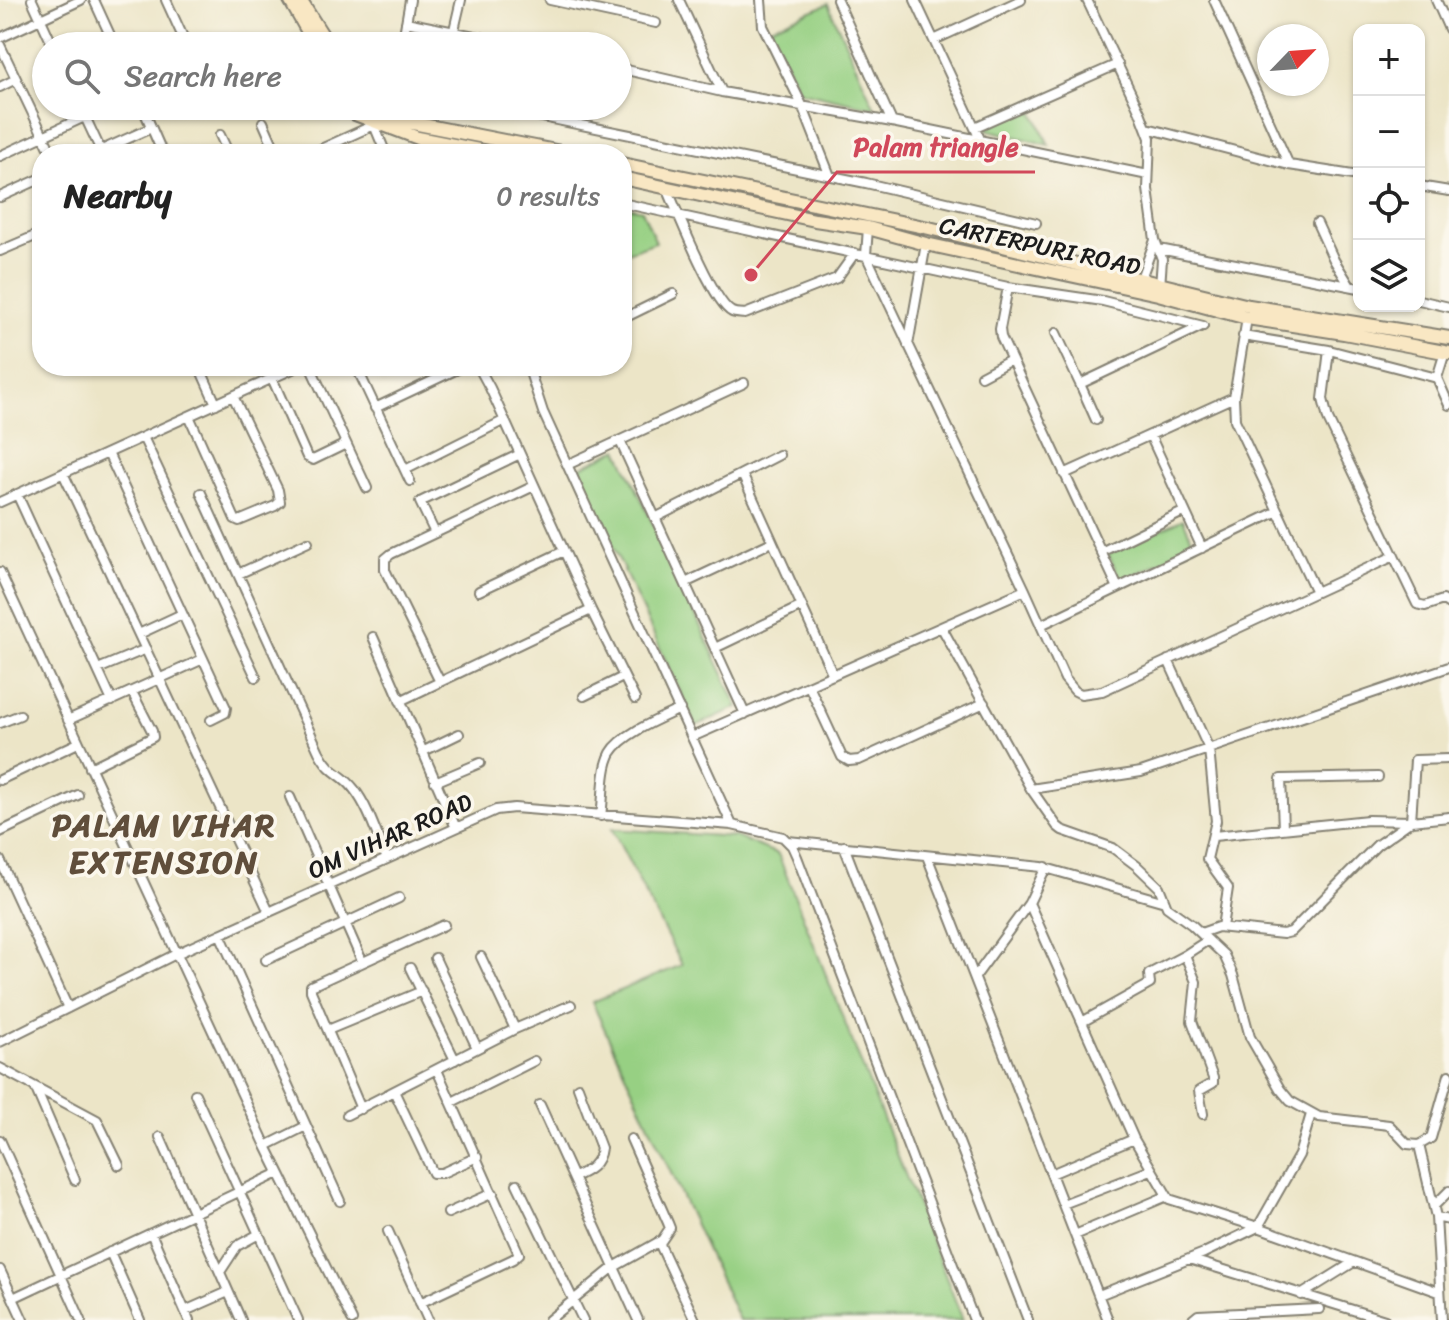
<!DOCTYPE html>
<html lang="en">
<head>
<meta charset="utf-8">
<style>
  :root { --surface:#fff; --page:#f6f6f6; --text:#222; --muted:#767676; --line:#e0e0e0 }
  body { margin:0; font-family:Sriracha,sans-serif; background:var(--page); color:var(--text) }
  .controls { position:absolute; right:24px; top:24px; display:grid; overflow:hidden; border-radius:16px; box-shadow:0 2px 6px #0004 }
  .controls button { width:72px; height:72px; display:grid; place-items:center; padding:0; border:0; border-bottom:2px solid var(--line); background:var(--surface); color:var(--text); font:40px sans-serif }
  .compass { position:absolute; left:1257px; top:24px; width:72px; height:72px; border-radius:50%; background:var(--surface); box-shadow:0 2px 6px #0004; rotate:65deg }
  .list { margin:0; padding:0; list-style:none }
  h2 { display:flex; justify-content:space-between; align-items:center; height:104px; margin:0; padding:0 32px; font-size:34px }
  h2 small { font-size:26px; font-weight:400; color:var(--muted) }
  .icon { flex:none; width:44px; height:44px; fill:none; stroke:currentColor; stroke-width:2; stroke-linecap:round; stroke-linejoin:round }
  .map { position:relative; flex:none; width:1449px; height:1320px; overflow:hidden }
  .search { position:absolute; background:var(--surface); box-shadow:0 2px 6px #0004; left:32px; top:32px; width:600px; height:88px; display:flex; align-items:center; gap:20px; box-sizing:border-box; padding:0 28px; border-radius:44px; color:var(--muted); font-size:30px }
  .panel { position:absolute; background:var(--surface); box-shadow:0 2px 6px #0004; left:32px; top:144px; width:600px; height:232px; border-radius:32px }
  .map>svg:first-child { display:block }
</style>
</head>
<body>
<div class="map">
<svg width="1449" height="1320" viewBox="0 0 1449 1320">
  <rect width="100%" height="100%" fill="#fbf7ec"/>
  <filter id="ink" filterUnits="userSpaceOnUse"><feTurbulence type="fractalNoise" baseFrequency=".0125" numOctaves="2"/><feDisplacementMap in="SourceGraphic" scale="16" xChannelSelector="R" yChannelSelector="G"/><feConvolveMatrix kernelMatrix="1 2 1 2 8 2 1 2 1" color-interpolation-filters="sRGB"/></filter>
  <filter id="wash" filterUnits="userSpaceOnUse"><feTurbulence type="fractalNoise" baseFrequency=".006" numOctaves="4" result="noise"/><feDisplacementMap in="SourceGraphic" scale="32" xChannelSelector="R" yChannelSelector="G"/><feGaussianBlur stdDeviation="1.8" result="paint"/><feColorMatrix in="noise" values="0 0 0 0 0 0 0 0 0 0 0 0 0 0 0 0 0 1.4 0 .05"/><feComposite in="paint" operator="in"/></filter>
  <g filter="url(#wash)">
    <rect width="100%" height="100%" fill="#ece5c7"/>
    <path fill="#97d083" stroke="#5a7650" stroke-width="2" d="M828,4L875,108L799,91L769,28Z
      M1031,107L1049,145L985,129Z
      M622,206L642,210L656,242L622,254Z
      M618,449L738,707L696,726L577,469Z
      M1183,519L1195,546L1121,581L1108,554Z
      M612,829L736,837L778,854L963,1320H739L592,1002L682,965Z"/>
  </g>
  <g filter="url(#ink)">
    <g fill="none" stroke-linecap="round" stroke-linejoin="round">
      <defs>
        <path id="minor" d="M32,0L53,46
          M94,0L115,46
          M166,0L187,46
          M550,0L656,23
          M679,0L722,92
          M761,0L763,26L802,105L830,176
          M837,0L892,122
          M915,0L981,141
          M1087,0L1140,112L1150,138L1148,189L1155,240L1162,259L1160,287
          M1214,0L1289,165
          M1436,0L1449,29
          M406,22L523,46
          M454,30L461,0
          M0,38L81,0
          M934,40L1021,0
          M0,45L52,154
          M92,46L111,37
          M402,46L410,0
          M618,68L722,92L892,122L1148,175
          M0,87L16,79
          M80,106L102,153
          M142,106L163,154
          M488,106L866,183L1036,223
          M193,112L207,106
          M375,120L374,125L386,154
          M263,122L277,154
          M975,127L1118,64
          M1147,128L1289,165L1359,176
          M220,135L229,154
          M93,154L151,128
          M310,154L374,125
          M0,156L108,106
          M1419,186L1449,191
          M667,188C677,211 713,303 732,312C736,314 741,313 745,314L837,278L855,253
          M0,197L42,178
          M622,203L1008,287L1103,301L1203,326
          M1317,223L1334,260L1350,286
          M868,228L866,255L1025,590L1065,679L1075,691L1081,694L1102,691L1394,556
          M1159,249L1359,288
          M0,251L42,233
          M1140,281L1155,240
          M1008,287L1000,329L1001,337L1118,588
          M1419,300L1449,307
          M1247,318L1234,397L1235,420L1316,592
          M622,319L673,294
          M1056,333L1080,384L1202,326
          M1243,336L1329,350L1437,378
          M908,345L926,244
          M1329,350L1323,399L1328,419L1417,604L1425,606L1443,600L1449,604
          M1445,352L1437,378L1449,405
          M199,366L216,404
          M310,366L367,488
          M356,366L410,481
          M478,366L490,388L591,610L635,699
          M528,366L543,412L732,825
          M981,376L1011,360
          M272,378L307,457L313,460L346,444
          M1080,384L1096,420
          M375,408L464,366
          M189,416L235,519L239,521L275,506L280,502L278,490L233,396
          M1150,435L1202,548
          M143,437L256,677
          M620,441L745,714
          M108,453L226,708L225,713L211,720
          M569,464L744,383
          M405,470L505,420
          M63,473L269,912
          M742,474L833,675
          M1064,474L1234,397
          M201,493L319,752C332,776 341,772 354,789C369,808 377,836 387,859
          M17,494L112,701
          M0,502L299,366
          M655,518L779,455
          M435,533L420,502L520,454
          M1101,552L1185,511
          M0,572L266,1146L352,1320
          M238,574L308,542
          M685,583L772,542
          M479,591L564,551
          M1041,625L1278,511
          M942,628L1031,789L1057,826L1062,830L1113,848L1137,866L1159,887L1167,907L1192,925L1224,955L1233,975L1250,1037L1280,1089L1290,1101L1319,1117L1389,1125L1407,1144L1419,1145L1431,1138L1449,1075
          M139,634L182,614
          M373,637L456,828
          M715,648L802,606
          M1168,660L1209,749L1216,821L1207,859L1228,888L1222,927
          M98,669L146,649
          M440,682L385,570V559L391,554L534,486
          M809,686L842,757L849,761L859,760L984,703
          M584,696L623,677
          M400,701L591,610
          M68,720L203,659
          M0,723L20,715
          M692,737L1025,590
          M422,752L459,734
          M90,768L153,737L152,731L132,692
          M0,780L78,743
          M435,782L480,763
          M1031,789L1141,772L1449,667
          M290,797L362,961
          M601,816C604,797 602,770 611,753C622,734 661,718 680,709
          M1283,828L1281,779L1378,777
          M0,832L78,795
          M1214,836L1368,820L1411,821L1415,760L1449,759
          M788,841L1042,867L1165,902
          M844,846L1028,1320
          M927,856L1108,1320
          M0,860L68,1008
          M1029,903L1134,1139L1169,1199L1258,1227L1439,1292
          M1201,933L1218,927L1283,934L1291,932L1377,845L1411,821L1449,817
          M220,934L340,1201
          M481,957L515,1029
          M435,958L477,1048
          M266,960L399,898
          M410,968L455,1060
          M975,977L1029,903L1046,867
          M1082,1022L1150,984L1149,974L1185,955
          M328,1030L422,991
          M0,1042L176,954L496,810L514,808L732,825L783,837L792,846L797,857L974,1320
          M0,1068L97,1120L119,1165
          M35,1087L75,1180
          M394,1091L433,1173H442L477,1157
          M195,1094L298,1320
          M452,1102L534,1061
          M540,1105L638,1320
          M361,1109L311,991V986L444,925
          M1203,1114L1199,1091L1213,1083V1078L1192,1021L1196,982L1185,955L1208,940
          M347,1115L515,1029L571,1005
          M160,1137L241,1320
          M631,1139L668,1223L670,1228L660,1243L661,1247L695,1320
          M0,1140L81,1320
          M1419,1145L1436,1217L1442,1320
          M266,1146L306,1126
          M1051,1174L1134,1139
          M574,1177C588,1171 599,1165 601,1148L578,1087
          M517,1184L583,1320
          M1063,1204L1151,1170
          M1434,1206L1449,1191
          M448,1213L493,1193
          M1436,1217L1449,1220
          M388,1231L428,1320
          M151,1233L189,1320
          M1075,1235L1167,1196
          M110,1252L140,1320
          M1189,1259L1385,1320
          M0,1270L23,1320
          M220,1272L237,1246L259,1234
          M1099,1295L1204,1253L1258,1227L1299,1155L1311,1114
          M1301,1295L1354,1262
          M13,1298L279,1173
          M420,1303L513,1259L519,1254L437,1070
          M185,1311L228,1292
          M549,1320L614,1267L662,1240
          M1192,1320L1198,1315L1319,1309"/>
        <path id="secondary" d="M290,0L316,46
          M300,0L329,46
          M350,106L355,114L418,138L499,154
          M368,106L377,116L571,154
          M622,164L929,228L1249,306L1449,338
          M622,178L815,220L868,228L926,244L1158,294L1247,318L1344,333L1449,353"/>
      </defs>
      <use href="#minor" stroke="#848072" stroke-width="12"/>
      <use href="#secondary" stroke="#848072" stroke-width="16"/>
      <use href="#minor" stroke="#fff" stroke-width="8"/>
      <use href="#secondary" stroke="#f9e7c3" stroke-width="12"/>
    </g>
  </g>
  <g text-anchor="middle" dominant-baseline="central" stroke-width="7" stroke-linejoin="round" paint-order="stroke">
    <g font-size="24" fill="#1c1c1c" stroke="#fbf7ec">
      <text transform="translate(1040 246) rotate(12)">CARTERPURI ROAD</text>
      <text transform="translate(390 836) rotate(-24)">OM VIHAR ROAD</text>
    </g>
    <g font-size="32" font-weight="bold" letter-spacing="2" fill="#604e3b" stroke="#fbf7ec">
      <text x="164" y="825">PALAM VIHAR<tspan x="164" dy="37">EXTENSION</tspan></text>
    </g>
  </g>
  <path fill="none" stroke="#d1495b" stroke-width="3" d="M751 275L837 172H1035"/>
  <circle fill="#d1495b" stroke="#fbf7ec" stroke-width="3" cx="751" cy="275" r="8"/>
  <g font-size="26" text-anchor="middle" font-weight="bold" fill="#d1495b" stroke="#fbf7ec" stroke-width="7" stroke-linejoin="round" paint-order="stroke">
    <text x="936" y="156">Palam triangle</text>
  </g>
</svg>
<div class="controls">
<button>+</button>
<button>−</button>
<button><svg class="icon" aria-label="locate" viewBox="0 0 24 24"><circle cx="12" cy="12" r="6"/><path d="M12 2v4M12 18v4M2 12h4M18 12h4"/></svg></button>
<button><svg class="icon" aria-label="layers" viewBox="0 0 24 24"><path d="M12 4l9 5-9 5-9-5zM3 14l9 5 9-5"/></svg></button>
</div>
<svg class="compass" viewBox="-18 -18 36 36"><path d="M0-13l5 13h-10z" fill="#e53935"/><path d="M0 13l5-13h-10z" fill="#767676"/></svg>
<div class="search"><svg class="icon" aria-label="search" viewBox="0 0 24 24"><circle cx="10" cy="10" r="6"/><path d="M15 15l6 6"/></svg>Search here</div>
<section class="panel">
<h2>Nearby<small>0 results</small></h2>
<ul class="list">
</ul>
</section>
</div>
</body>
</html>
